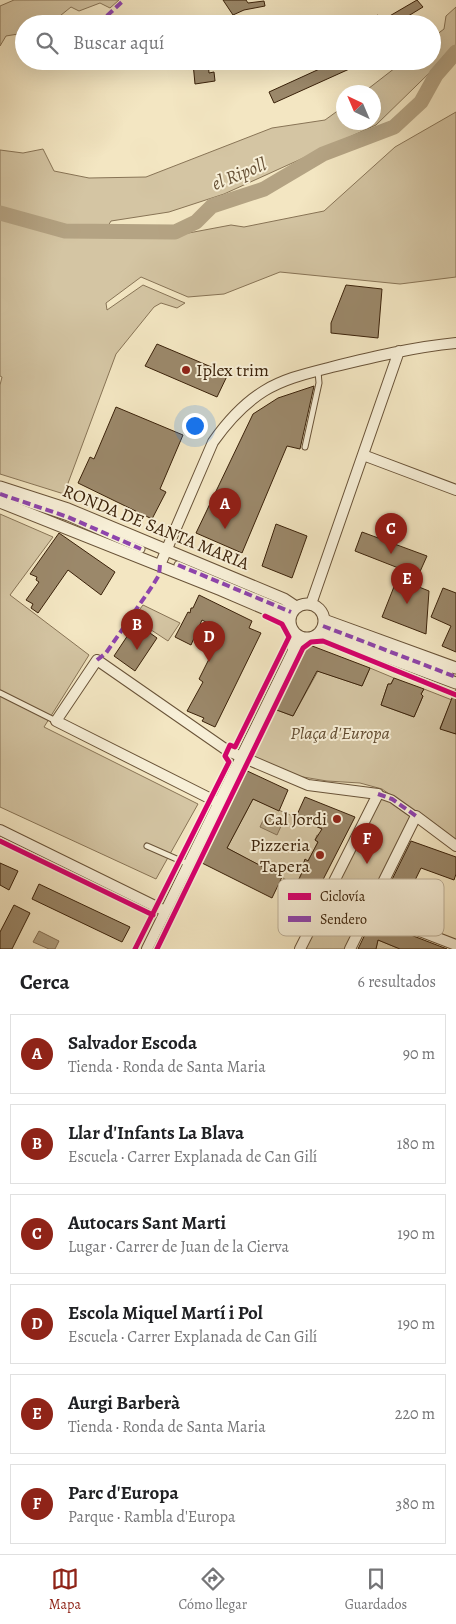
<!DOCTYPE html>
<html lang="es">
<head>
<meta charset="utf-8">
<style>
  :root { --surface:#fff; --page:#f6f6f6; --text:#202124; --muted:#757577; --line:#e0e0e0; --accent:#8f2418 }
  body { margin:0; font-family:Alegreya,serif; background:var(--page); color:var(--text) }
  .compass { position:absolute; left:336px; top:85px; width:45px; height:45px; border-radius:50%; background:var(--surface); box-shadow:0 5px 20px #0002; rotate:316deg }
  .you { position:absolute; left:194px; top:425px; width:18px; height:18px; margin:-12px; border:4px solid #fff; border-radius:50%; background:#1a73e8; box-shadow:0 0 0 8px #1a73e833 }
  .badge { display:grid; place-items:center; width:32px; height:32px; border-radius:50%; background:var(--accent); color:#fff; font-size:16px; font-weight:700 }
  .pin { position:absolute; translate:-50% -41px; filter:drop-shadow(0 1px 2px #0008) }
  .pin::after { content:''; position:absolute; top:26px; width:18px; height:15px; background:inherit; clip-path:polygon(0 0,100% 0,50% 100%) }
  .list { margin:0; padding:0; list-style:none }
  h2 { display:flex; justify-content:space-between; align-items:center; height:65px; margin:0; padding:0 20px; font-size:21px }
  h2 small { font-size:16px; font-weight:400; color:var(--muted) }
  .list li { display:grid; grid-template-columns:32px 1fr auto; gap:15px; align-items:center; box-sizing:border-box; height:80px; margin:0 10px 10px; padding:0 10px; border:1px solid var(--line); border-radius:0px }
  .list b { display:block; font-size:19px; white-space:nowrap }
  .list p { margin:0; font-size:16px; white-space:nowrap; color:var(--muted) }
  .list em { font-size:16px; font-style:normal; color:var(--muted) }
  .icon { flex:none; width:28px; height:28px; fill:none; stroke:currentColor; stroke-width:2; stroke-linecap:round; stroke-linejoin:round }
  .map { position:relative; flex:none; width:456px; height:949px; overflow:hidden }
  .search { position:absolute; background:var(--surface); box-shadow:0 5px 20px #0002; left:15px; right:15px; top:15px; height:55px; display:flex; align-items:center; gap:12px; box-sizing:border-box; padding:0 18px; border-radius:28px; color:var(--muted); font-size:19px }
  .sheet { height:605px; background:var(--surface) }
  nav { display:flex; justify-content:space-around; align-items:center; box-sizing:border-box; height:70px; border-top:1px solid var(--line); background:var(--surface); font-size:14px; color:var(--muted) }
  nav a { display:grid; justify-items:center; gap:2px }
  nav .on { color:var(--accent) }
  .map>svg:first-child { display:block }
</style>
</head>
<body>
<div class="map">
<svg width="456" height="949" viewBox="0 0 456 949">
  <rect width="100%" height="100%" fill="#f3e6c2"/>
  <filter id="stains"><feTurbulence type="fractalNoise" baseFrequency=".004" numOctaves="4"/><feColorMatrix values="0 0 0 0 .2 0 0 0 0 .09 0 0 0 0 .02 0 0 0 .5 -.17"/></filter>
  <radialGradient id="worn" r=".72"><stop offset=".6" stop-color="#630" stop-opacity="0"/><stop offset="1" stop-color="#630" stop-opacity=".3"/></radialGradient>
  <path fill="#d4c5a3" stroke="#887456" d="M14,0H119L110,8L100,3L79,11L71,7L50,24H24V33L6,36L0,46V6Z
    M456,7V47L376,125L224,194L169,212L111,221L103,234L178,235L231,225L244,227L324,211L395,147L456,112V277L400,284L280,272L224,294L188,297L141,277L106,303L107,310L143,285L185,303L177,308L161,303L154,307L116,354L64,494L0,474V385L2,377L0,376V150L23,153L43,149L54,171L89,178L146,177L272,128L325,120L343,107L344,122H374V92H364L404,61H432V38L444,29L446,16Z
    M0,514L53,537L10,595L89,655L44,727L198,804L156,879L0,807Z
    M143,605L180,623L168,641L133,618Z
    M370,668L394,678L391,684H388L381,705L414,717L423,696L421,694L424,689L452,700L440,728L456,734V841L382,789L360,783L327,781L297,776L251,756L274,709L293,716L318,671L362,686Z
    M378,794L416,816L350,949H300Z
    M253,799L325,830L323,836L317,835L315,840L318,842L308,861L305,860L303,865L305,866L296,885L227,848Z
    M378,940L400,949H376Z"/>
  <path fill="#b4a383" stroke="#846f53" d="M265,816L282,824L277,835L260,827Z
    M39,931L59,941L55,949H49L33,942Z"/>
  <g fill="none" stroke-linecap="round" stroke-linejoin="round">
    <path stroke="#b4a383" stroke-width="15" d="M0,213L65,231L175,232L196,222L212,206L264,189L323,154L394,127L421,102L436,75L456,52"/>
  </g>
  <path fill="#9b886a" stroke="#3b220a" d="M223,0H246L248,3L264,1L265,6L244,10L233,15Z
    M417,0L423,7L395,24H360L378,15L381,21Z
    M208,61L209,73L214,72L215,81L195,84L193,63Z
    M337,61H353L356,66L274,103L269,92Z
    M346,285L382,289L378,338L331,333V323Z
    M157,344L228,374L217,397L145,366Z
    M314,386L300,449L287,446L242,553L196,533L253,414L278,398Z
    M116,407L183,435L160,489L166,492L152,519L78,483L90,457L94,459Z
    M276,524L307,536L292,578L262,566Z
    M362,532L427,556L414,585L429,591L426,634L382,617L401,569L355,551Z
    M59,533L115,572L101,595L68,570L38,613L31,608L33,604L26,600L39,582L36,580L37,577L30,574Z
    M443,588L456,593V652L442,646L451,626L431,617Z
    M199,595L252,621L249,628L261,633L215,727L202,721L204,718L187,711L203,682L199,679L223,631L202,620L191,645L175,637L188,612L190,613L191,608H193Z
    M136,623L157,638L135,671L114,656Z
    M307,644L370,668L362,686L317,671L293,716L274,709Z
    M394,678L424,689L421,694L423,696L414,717L381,705L388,684H391Z
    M455,690H456V734L440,729Z
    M243,769L288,790L279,811L253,799L227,848L282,877L272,898L198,861Z
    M305,797L355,817L306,913L288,903L305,866L303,865L305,859L308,861L318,842L315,840L322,829L296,817Z
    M411,841L456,857V874L454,880L421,868L398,915L378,908Z
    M0,863L18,871L9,890L0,885Z
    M39,884L130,927L122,942L32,899Z
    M14,905L30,913L12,949H0V932Z
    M372,920L447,949H400L378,940L376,949H358Z"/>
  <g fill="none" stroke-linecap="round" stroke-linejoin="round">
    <defs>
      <path id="service" d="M305,447L319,383L318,371
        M0,693L56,721
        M147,846L188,864"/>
      <path id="pedestrian" d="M0,494L68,517L141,549
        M178,565L291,612
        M323,626L449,674
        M378,794L392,799L416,816"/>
      <path id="minor" d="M363,455L456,490
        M160,565L213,442C227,422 243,404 264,391C285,378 309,373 332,367C373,357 414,347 456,343
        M311,604L399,351
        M292,630L293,651
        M219,803L56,721L97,660L228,751L308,785L378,794L300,949
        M0,830L165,911
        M368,911L456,945
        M147,949L293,651L303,638
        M350,949L416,816L456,846"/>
      <path id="tertiary" d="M0,487L68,509L284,599L296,607
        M0,502L221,590L289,619
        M290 621a17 17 0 1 1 34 0a17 17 0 1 1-34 0Z
        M324,620L456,668
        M320,632L456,683"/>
    </defs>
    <use href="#service" stroke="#695338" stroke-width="7"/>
    <use href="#pedestrian" stroke="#695338" stroke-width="9"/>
    <use href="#minor" stroke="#695338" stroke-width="12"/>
    <use href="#tertiary" stroke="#695338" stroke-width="13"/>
    <use href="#service" stroke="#f7efd7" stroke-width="5"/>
    <use href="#pedestrian" stroke="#f7efd7" stroke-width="7"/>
    <use href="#minor" stroke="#f7efd7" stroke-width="10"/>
    <use href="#tertiary" stroke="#f7efd7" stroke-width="11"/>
    <path stroke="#8e44ad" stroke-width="4" stroke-dasharray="8 4" stroke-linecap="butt" d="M98,24L124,0
      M0,494L68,517L141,549
      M178,565L291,612
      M323,626L456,677
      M97,660L106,653L153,585L159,575L160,565
      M378,794L392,799L416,816"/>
    <defs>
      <path id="cycleway" d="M0,841L153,915
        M135,949L229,762L225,756L230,745L235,747L289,637L282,624L265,616
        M157,949L303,648L311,642L323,641L456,695"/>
    </defs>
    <use href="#cycleway" stroke="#f7efd7" stroke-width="8"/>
    <use href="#cycleway" stroke="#d6006c" stroke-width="5"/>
  </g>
  <g fill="#8f2418" stroke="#f7efd7" stroke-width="2">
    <circle cx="186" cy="370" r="5"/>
    <circle cx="337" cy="819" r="5"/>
    <circle cx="320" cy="855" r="5"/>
  </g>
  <g text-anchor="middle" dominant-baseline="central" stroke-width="4" stroke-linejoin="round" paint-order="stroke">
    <g font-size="18" fill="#3b220a" stroke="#f7efd7" text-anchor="end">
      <text x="196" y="370" text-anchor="start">Iplex trim</text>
      <text x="327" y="819">Cal Jordi</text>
      <text x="310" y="845">Pizzeria<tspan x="310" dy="21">Tapera</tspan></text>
    </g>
    <g font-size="18" fill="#3b220a" stroke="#f7efd7">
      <text transform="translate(156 527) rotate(22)">RONDA DE SANTA MARIA</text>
    </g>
    <g font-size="18" font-style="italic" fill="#614b30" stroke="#f7efd7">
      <text x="340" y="733">Plaça d'Europa</text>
    </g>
    <g font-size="19" font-style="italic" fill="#654f34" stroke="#f7efd7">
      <text transform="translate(239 174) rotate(-22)">el Ripoll</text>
    </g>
  </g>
  <rect x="278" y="879" width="166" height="57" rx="8" fill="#f7efd7" stroke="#bfb29a" stroke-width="1"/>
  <rect x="288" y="893" width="23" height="7" fill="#d6006c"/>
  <rect x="288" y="916" width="23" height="6" fill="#8e44ad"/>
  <g font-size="14" fill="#3b220a">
    <text x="320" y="901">Ciclovía</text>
    <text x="320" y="924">Sendero</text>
  </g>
  <rect width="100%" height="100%" filter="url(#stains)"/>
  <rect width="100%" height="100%" fill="url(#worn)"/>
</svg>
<svg class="compass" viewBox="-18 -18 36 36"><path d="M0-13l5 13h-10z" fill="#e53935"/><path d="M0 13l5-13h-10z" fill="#757577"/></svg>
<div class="you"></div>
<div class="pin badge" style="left:225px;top:529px">A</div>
<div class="pin badge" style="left:137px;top:650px">B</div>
<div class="pin badge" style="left:391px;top:554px">C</div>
<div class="pin badge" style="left:209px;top:662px">D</div>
<div class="pin badge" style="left:407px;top:604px">E</div>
<div class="pin badge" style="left:367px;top:864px">F</div>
<div class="search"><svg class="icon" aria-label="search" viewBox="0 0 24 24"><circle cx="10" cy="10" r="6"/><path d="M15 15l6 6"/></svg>Buscar aquí</div>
</div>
<section class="sheet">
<h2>Cerca<small>6 resultados</small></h2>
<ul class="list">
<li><span class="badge">A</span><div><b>Salvador Escoda</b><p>Tienda · Ronda de Santa Maria</p></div><em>90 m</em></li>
<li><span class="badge">B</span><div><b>Llar d'Infants La Blava</b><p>Escuela · Carrer Explanada de Can Gilí</p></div><em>180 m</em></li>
<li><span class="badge">C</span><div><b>Autocars Sant Marti</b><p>Lugar · Carrer de Juan de la Cierva</p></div><em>190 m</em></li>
<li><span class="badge">D</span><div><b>Escola Miquel Martí i Pol</b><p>Escuela · Carrer Explanada de Can Gilí</p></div><em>190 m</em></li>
<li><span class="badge">E</span><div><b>Aurgi Barberà</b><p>Tienda · Ronda de Santa Maria</p></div><em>220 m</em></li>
<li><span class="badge">F</span><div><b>Parc d'Europa</b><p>Parque · Rambla d'Europa</p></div><em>380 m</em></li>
</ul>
</section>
<nav>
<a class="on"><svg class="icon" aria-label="map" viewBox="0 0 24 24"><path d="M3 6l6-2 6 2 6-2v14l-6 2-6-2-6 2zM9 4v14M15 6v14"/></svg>Mapa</a>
<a><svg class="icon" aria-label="directions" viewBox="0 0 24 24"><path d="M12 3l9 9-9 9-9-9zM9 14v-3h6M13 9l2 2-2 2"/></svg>Cómo llegar</a>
<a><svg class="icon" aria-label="saved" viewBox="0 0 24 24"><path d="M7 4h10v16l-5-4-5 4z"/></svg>Guardados</a>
</nav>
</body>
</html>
